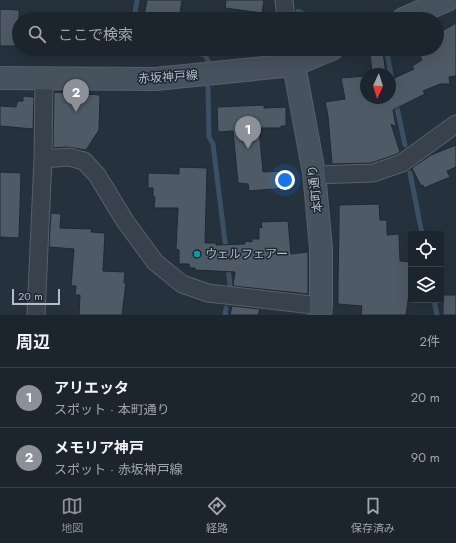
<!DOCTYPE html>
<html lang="ja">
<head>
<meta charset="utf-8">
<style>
  :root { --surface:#1c252d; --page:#293139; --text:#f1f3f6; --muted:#a0a5aa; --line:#3a4249; --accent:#8c9099 }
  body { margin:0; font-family:Jost,"Noto Sans JP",sans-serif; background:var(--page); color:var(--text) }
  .controls { position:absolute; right:12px; bottom:12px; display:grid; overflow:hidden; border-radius:4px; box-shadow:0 4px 16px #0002 }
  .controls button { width:36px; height:36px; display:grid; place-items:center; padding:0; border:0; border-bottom:1px solid var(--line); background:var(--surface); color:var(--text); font:20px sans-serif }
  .compass { position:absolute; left:360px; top:68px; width:36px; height:36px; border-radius:50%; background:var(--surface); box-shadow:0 4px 16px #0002; rotate:184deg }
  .scale { position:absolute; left:12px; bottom:10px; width:48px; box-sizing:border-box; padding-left:4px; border:2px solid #b4bdc7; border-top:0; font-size:11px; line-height:14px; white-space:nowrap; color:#b4bdc7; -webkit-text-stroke:3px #1e2731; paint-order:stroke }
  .you { position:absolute; left:285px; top:180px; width:14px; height:14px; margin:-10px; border:3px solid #fff; border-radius:50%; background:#1a73e8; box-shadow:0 0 0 6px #1a73e833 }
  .badge { display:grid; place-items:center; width:26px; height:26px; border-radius:50%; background:var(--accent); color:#fff; font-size:13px; font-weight:700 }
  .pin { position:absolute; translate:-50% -33px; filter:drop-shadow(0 1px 2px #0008) }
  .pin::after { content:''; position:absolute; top:21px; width:14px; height:12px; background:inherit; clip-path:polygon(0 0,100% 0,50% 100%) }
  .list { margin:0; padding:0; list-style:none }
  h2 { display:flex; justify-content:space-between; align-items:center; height:52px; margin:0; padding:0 16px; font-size:17px }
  h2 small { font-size:13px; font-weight:400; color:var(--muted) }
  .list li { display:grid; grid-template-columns:26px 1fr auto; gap:12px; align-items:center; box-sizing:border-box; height:60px; padding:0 16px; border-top:1px solid var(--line) }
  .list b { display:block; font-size:15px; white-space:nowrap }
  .list p { margin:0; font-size:13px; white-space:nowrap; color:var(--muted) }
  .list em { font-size:13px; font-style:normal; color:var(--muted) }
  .icon { flex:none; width:22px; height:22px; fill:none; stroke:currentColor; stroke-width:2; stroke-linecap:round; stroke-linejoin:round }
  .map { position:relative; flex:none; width:456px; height:315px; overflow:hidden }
  .search { position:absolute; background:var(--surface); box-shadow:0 4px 16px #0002; left:12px; right:12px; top:12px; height:44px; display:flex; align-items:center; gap:10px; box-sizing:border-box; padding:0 14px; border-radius:22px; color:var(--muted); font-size:15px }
  .sheet { height:172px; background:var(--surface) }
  nav { display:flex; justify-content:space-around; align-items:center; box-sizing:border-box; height:56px; border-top:1px solid var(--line); background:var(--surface); font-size:11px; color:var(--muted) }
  nav a { display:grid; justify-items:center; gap:2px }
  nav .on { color:var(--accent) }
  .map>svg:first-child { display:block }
</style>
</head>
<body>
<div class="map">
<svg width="456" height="315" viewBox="0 0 456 315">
  <rect width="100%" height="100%" fill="#25313c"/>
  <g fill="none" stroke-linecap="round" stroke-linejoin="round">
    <path stroke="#3b5064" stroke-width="5" d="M298,11L315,19
      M134,19L137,0
      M180,49L205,55L208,61
      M387,53L393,85
      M208,88L209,137L213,144L226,250
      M396,103L405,145
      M410,173L422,234
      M228,266L230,285
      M434,300L437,315
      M225,315L226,308"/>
  </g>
  <path fill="#4e5a66" stroke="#202933" d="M147,0H182L179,19H146L147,16L144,15Z
    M226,0H264L262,13L225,8Z
    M0,9L19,10V46H0Z
    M456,23V76L449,77L450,84H440L423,91L425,94L393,110L396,127L391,124L400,152L397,154L371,163L332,164L328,116L325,102L345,99L341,78L366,76V98H390V80L414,69L412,66L422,60L417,49H437V30H444Z
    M370,52H383L386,74H372Z
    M54,92L100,95L99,130L86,150L68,147L53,148Z
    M23,96L34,97L33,129L0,126V106L16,107L17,102H18V101H23Z
    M264,105V108L286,107V126H281V128H259L263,172L287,171L288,188L249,191L248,184L238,183L233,131L218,132L217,107Z
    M456,145V167L447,171L450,177L424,188L423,185L421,186L412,168L431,155Z
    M179,167L207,168L205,243H216V245L245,244V241L252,242V239H259V227L262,228L261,222L288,221L291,254L308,252V294L233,286L235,272L195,270V268H190L189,264H179V250L176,249L178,208H154L155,197H153V188H148V173L179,174Z
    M0,172L21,173L19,238L0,237Z
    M379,204L380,220H387V235L399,234L400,261L411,262V287H410L406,315H361L362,306L338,304V281L339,227V205Z
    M51,213L61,214L60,228L92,229L91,232L105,233L103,271L125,272L124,283H126L122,315H79L80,295H75L76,286H71L74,249L49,247Z
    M443,295H456V315H443Z
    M232,306L260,309L258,315H230Z"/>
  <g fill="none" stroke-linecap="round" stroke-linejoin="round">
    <defs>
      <path id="street" d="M284,0L286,19
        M291,49L294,65
        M43,159L69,157L84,161L97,175L125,221L155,262L182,284L208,293L321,306
        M314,175L373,173L402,163L456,124
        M36,315L43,159L44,78"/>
      <path id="secondary" d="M403,19L447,0
        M294,65L314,173L321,248V306L320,315
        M0,78L155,79L294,65L332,49"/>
    </defs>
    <use href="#street" stroke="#57606a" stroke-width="19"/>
    <use href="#secondary" stroke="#57606a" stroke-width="24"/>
    <use href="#street" stroke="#39424c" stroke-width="17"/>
    <use href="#secondary" stroke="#47525f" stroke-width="22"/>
  </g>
  <circle fill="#0f9aa8" stroke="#1e2731" stroke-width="1.5" cx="197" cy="254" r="4"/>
  <g text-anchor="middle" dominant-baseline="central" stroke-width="3" stroke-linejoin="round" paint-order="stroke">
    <g font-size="12" fill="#b4bdc7" stroke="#1e2731">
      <text transform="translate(168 77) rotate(-4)">赤坂神戸線</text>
      <text transform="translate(315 189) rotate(-97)">本町通り</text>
    </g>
    <g font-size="12" fill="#b4bdc7" stroke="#1e2731" text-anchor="start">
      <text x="205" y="254">ウェルフェアー</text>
    </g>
  </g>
</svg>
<div class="controls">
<button><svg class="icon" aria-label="locate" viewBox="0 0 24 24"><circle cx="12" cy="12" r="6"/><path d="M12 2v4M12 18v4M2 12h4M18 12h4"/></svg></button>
<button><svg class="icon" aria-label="layers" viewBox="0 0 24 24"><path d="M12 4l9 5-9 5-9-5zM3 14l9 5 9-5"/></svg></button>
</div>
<svg class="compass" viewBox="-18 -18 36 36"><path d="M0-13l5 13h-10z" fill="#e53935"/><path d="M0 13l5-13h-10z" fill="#a0a5aa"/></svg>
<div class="scale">20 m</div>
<div class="you"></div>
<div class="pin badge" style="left:248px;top:149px">1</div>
<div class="pin badge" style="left:76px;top:112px">2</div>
<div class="search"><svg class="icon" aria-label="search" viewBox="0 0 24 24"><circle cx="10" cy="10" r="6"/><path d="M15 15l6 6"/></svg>ここで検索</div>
</div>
<section class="sheet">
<h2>周辺<small>2件</small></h2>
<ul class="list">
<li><span class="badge">1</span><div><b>アリエッタ</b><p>スポット · 本町通り</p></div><em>20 m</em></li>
<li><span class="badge">2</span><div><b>メモリア神戸</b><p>スポット · 赤坂神戸線</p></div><em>90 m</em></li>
</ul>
</section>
<nav>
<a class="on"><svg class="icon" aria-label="map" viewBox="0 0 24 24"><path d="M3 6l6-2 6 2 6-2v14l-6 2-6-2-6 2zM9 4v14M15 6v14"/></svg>地図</a>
<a><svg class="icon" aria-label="directions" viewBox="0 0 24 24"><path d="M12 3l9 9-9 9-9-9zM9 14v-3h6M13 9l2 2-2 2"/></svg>経路</a>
<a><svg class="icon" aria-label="saved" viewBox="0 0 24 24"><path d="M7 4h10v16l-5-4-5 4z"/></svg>保存済み</a>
</nav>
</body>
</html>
